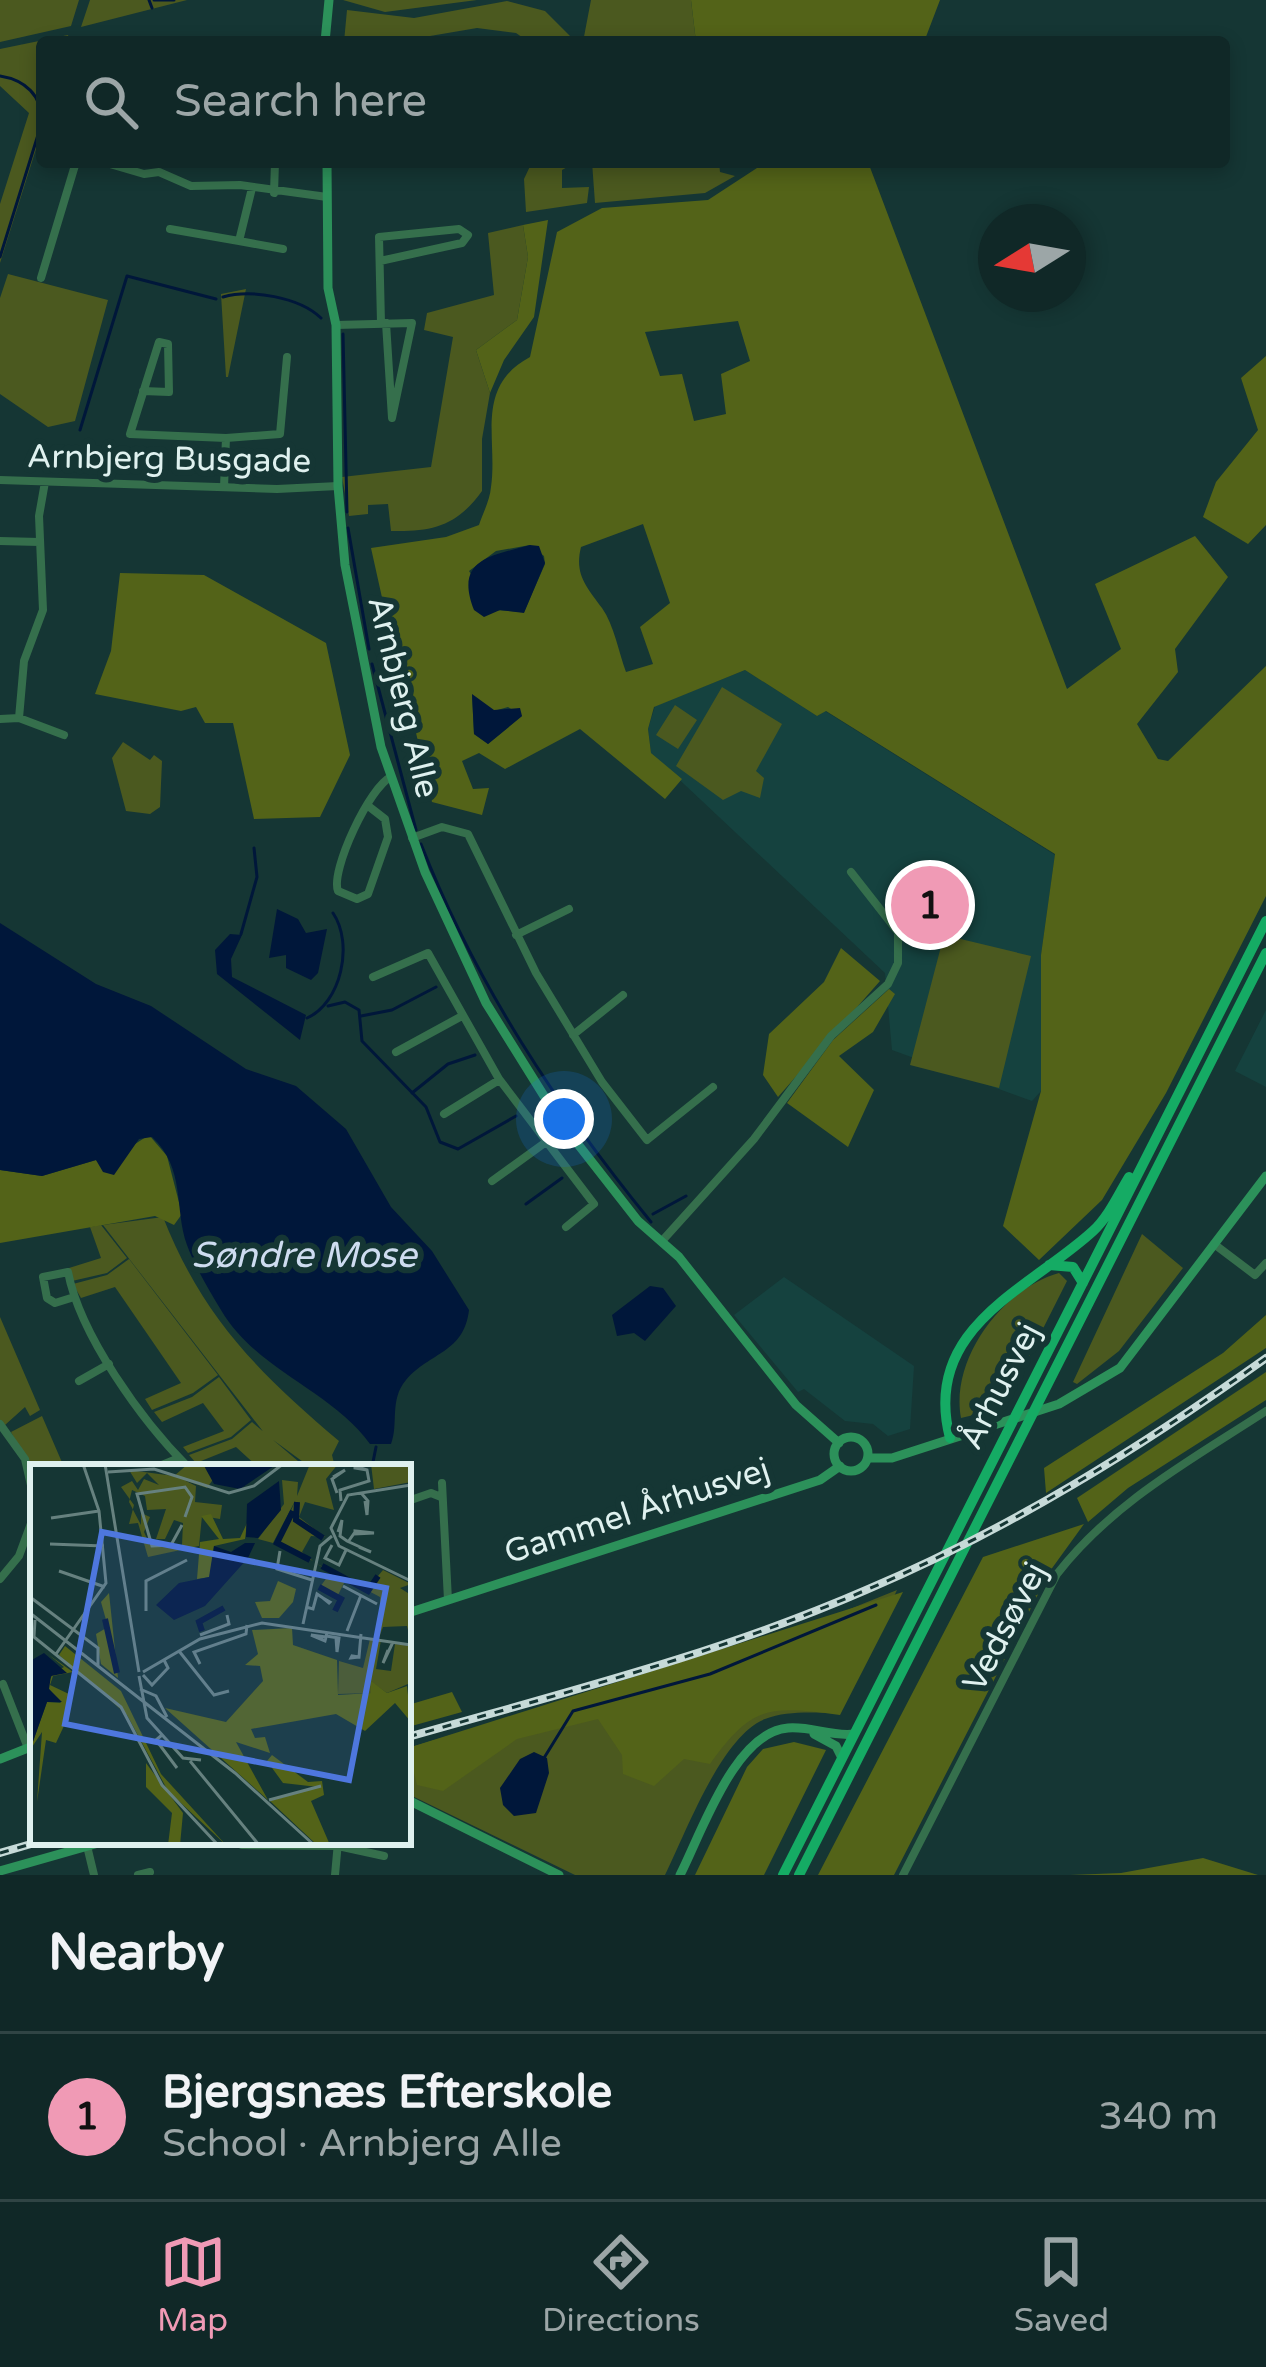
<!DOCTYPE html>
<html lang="en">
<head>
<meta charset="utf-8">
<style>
  :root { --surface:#102827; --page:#19302f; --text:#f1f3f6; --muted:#9ca6a7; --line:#304444; --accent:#f09ab5 }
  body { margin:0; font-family:"Varela Round",sans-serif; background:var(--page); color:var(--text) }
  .compass { position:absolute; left:978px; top:204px; width:108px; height:108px; border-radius:50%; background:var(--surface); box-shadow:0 6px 18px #0003; rotate:259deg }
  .you { position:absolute; left:564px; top:1119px; width:42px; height:42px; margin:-30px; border:9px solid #fff; border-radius:50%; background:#1a73e8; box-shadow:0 0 0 18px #1a73e833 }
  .badge { display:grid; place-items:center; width:78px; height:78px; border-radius:50%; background:var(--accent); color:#111; font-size:39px; font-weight:700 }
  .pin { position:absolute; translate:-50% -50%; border:6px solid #fff; box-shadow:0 3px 12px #0006 }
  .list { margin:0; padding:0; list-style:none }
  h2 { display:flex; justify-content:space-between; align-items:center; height:156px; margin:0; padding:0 48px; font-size:51px }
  h2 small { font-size:39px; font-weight:400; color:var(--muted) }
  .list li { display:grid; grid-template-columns:78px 1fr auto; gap:36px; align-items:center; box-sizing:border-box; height:168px; padding:0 48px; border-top:3px solid var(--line) }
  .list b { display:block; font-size:45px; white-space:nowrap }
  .list p { margin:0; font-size:39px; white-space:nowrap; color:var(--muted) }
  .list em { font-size:39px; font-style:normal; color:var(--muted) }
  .icon { flex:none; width:66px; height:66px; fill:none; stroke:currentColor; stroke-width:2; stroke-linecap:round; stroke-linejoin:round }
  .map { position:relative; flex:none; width:1266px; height:1875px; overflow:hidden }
  .search { position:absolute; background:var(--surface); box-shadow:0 6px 18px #0003; left:36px; right:36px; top:36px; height:132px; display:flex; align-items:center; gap:30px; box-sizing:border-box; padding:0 42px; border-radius:12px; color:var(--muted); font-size:45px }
  .sheet { height:324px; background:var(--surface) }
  nav { display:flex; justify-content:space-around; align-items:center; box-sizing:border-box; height:168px; border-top:3px solid var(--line); background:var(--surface); font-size:33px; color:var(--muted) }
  nav a { display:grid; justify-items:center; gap:6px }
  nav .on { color:var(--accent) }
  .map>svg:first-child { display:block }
</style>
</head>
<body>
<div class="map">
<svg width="1266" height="1875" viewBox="0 0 1266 1875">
  <rect width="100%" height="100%" fill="#153634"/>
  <path fill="#15423f" d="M745,670L817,716L825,711L1055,855L1041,955V1091L1032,1101L892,1050L885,973L651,753L648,729L655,706Z
    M1266,1010V1087L1235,1071Z
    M784,1277L914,1366L910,1429L888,1436L873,1424L845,1421L804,1389L798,1392L734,1315Z"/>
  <path fill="#4b591f" d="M0,0H79L71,26L0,42Z
    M90,0H187L81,27Z
    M343,0H477L385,12Z
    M591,0H691L696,42H583Z
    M507,1L545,11L576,42H529L516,33L477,28L395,42H344L347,10L414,18Z
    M68,35L70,42H42V130L0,263V204L29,113L0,86V49Z
    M532,162H576L562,170V188L589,187L587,203L526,212L524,179Z
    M592,162H719L720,172L735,176L705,193L595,203Z
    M523,225L528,257L517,320L476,350L490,393L482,439V491C457,526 432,532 391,531L388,504L368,505V514L349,516L342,477L431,467L453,337L424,330L427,313L494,295L488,233Z
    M8,274L108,300L75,421L48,427L0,394V298Z
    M246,289L228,377H226L221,294Z
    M722,687L782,724L756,771L764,778L760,798L741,791L723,800L676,766Z
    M675,705L697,720L678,749L656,735Z
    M123,742L150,760L154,755L162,761L160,807L150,814L126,811L112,758Z
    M944,935L1031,956L999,1088L910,1065Z
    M163,1217C203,1318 258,1372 339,1441L332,1455L335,1467H310L265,1434L103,1225Z
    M101,1225L127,1258L107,1273L72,1281L69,1268L101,1258L90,1227Z
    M1142,1234L1183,1268L1119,1351L1077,1384L1073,1382Z
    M129,1259L218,1375L193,1393L152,1410L145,1399L181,1383L115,1287L81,1298L73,1284L107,1275Z
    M1059,1273L1067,1281L1003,1408L961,1418C950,1359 1002,1289 1059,1273Z
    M0,1317L40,1410L30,1416L25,1407L5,1425L0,1421Z
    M219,1377L251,1420L231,1437L188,1453L183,1447L224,1431L203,1403L162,1422L154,1412L192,1397Z
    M42,1416L64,1467H33V1475L11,1432Z
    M252,1422L305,1467H258L236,1447L196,1463L189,1455L232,1439Z
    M897,1590L839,1713C815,1713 788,1710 765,1719C721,1736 686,1833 665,1875H575L408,1794V1748L798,1630Z"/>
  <path fill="#536318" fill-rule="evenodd" d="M691,0H940L924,42H696Z
    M722,162H868L1067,689L1121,649L1095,584L1195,536L1228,577L1175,649L1178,672L1137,724L1158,759L1168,761L1266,666V896L1166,1093L1102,1200L1039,1260L1003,1226L1041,1091V955L1055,854L826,711L817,716L745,670L654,707L648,729L651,753L682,779L665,799L580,729L505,769L479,753L462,761L473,789L489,788L482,815L432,802L404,681L408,656L393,647L371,548L446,537L479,525C483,513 490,500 491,487C498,439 474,387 530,357L557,232L602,208L708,200L757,168H722ZM738,321L750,361L721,374L726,414L694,421L682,374L660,376L645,332ZM643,524L670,603L640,627L653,664L626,672C619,653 614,625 602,608C587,587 574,575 581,547ZM530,545L544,556L545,564L524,612L493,610L469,571L496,551ZM472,695L494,711L508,707L522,716L488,744L474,734Z
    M548,220L534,317L504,360L490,393L476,350L517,320L528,257L523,225Z
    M1266,356V525L1248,544L1203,517L1216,482L1258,430L1241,378Z
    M120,573L204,575L326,643L350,755L320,817L254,819L233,723H205L196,707L181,711L95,694L111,651Z
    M841,948L880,981L778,1097L763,1075L769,1034L824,982Z
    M889,989L895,994L873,1032L839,1056L874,1090L848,1147L787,1103L833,1040Z
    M149,1135L167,1156L182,1214L174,1225L155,1216L0,1243V1170L42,1176L96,1160L101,1166Z
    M1266,1315V1348L1046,1493L1044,1468L1223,1353Z
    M1266,1372V1400L1128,1488L1088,1522L1077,1498Z
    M1084,1524L1050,1571L894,1875H818L983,1557Z
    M903,1592L840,1715C769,1706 753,1704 710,1764L684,1759L654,1786L623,1774L622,1755L598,1719L517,1739L443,1791L417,1785L408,1748Z
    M452,1692L462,1712L408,1727V1705Z
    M794,1742L826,1750L764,1875H695L747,1767L763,1749Z
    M1203,1858L1258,1875H1070L1121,1873Z"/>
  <path fill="#00173a" d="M530,545L539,546L545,563L524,613L500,610L484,617L474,610C454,559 491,556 530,545Z
    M472,694L494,710L520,708L522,716L488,744L474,734Z
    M277,909L298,919L306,933L327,929L318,973L311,980L286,968V955L269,958Z
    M0,923L96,984L151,1006L246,1069L296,1086L346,1129L391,1207L432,1251L469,1310C464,1353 430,1352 406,1380C389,1400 399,1424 391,1444H370C331,1390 257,1371 221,1310C209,1290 195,1267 187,1245C174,1209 186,1169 152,1137L139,1139L114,1175L103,1172L96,1160L42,1176L0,1170Z
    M230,934L242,935L231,959L232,977L306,1015L300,1040L217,974L215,950Z
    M650,1286L663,1288L676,1306L645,1341L634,1333L617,1336L612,1315Z
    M534,1752L547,1758L549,1773L536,1813L514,1816L503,1805L500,1788L520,1759Z"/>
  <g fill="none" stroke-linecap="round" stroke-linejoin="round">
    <path stroke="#00173a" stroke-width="3" d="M149,0L152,8
      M154,0H174
      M0,76C25,80 42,95 42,122L0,257
      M223,297C251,289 299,297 321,318
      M343,334L347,512
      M80,430L127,276L216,299
      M348,528L369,649
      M372,664L416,830
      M421,844C476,985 559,1109 651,1222
      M241,934L257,877L254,848
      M328,1006L345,1002L359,1010L362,1041L426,1107L440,1142L458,1149L516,1116
      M361,1016L392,1010L436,987
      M307,1018C341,1003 354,944 333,913
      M412,1093L448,1064L475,1055
      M526,1204L562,1178
      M653,1214L686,1196
      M372,1467L376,1447
      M544,1758L573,1711L710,1674L876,1605"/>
    <path stroke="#356f4c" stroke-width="8" d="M113,42V41
      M103,162L144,174L159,172L191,186L240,185L327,197
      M274,193L275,162
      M170,229L239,241L252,188
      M239,241L283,249
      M380,261L462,243L468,235L459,229L379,237L381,323
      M41,278L76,162
      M336,325L412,323L392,418L386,323
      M143,391L169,392L168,344L159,342L130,434L226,438L224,487
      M226,438L280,434L287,357
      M0,480L277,489L338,486
      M0,541L39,542
      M19,718L64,735
      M0,719L19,718L24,661L43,610L39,516L45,482
      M367,805L385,819L388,837L368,894L357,899L338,891C330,871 370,786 391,777
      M412,838L442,827L468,834L536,973L602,1082L647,1140L713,1087
      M516,935L569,909
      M373,977L428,953L499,1079L594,1204L566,1227
      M573,1035L623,995
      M396,1052L462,1016
      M444,1114L499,1080
      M492,1181L546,1142
      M662,1241L754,1139L831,1036L888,984L898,963V932L851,872
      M1214,1244L1255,1275L1266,1263
      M71,1298L55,1303L47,1298L43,1277L68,1272C80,1335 142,1421 188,1467
      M79,1381L109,1364
      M0,1424L25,1459L33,1494
      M157,1467L179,1458
      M442,1483L448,1600
      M408,1501L431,1493L441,1497
      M0,1579L19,1556L33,1518
      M3,1684L28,1748
      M242,1845L338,1846L384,1856
      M87,1846L94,1875
      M138,1875L150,1872
      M335,1875L338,1842
      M903,1875L1057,1574C1113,1502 1191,1460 1266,1411"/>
    <path stroke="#2c915a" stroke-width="9" d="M325,42L329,0
      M327,162L328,288L336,325L338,486L345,565L381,747L425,872L486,1003L559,1120L638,1221L679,1257L796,1405L839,1443
      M834 1454a17 17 0 1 1 34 0a17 17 0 1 1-34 0Z
      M868,1458H892L1059,1404L1120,1368L1266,1176
      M408,1613L820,1480L840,1466
      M814,1734L836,1746L842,1758
      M0,1759L33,1746
      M408,1800L559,1875
      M0,1871L102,1842
      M680,1875C702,1832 735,1732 788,1728C811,1726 832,1737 854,1734"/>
    <path stroke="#15ab64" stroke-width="10" d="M1049,1265L1073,1267L1083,1283
      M950,1438C921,1327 1030,1289 1093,1231C1109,1216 1118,1195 1129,1177
      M783,1875L1266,921
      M799,1875L1266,953"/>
    <defs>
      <path id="rail" d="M408,1737C562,1693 719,1654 866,1590C1010,1529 1140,1448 1266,1358
        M0,1853L38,1842"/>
    </defs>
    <use href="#rail" stroke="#c6dad8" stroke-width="8"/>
    <use href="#rail" stroke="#153634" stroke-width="3" stroke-dasharray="9" stroke-linecap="butt"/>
  </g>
  <g text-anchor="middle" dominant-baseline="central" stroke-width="12" stroke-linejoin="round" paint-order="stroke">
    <g font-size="33" fill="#dff1ef" stroke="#153634">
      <text transform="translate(169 459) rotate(1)">Arnbjerg Busgade</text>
      <text transform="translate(403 697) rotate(76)">Arnbjerg Alle</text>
      <text transform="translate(1000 1386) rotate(-63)">Århusvej</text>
      <text transform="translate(637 1511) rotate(-18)">Gammel Århusvej</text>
      <text transform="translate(1005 1627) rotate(-62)">Vedsøvej</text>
    </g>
    <g font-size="36" font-style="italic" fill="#cedcf0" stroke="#153634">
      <text x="304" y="1255">Søndre Mose</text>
    </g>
  </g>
  <g transform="translate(30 1464)">
    <rect width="381" height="381" fill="#153634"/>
    <path d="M158,0H173L184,14L177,24L154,16L166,22L165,38L192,41L190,55L172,52L169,82L118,93L108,59L99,60L104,41L91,23L102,17L108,26L114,15L129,21L117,9L107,19L99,6L144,12ZM102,26L115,32L117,46L136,45L126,75H135L144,56L153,59L152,81H120L114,68L120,53L111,49V61L99,38ZM280,0H308L296,15L304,46L275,38L269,53L295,73L281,72L272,88L283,97L248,79L265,37L243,79L228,75L254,40L252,16L268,18L267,32ZM341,0H381V18L344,25ZM287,100L338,124L353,106L381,120L370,124L381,131V179L377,162L353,163L350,171V133L316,115L308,131L290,123L301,108ZM340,175L351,176L346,205L361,207L365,180L381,182V230L378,220L357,229L341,218L342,229L308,230L309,197L333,204Z" fill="#4b591f" fill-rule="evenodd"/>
    <path d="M181,50L193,75L210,74L217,59L215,75L184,82L180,113L167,115L170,78L189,75L171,52ZM248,117L266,125L263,138L249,154H232L225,138L240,137ZM79,129L88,214L71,200L66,170L78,163L71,138ZM262,164L263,181L307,196L308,231L341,229V217L357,229L377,222L381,258L365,239L335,267L306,250L221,265L225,274L235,273L240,289L206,278L238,336L135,244L196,258L233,217L230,202L215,201L228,190L222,166ZM35,182L91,227L131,310L196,381L138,327L97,251L29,191ZM19,191L43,208L23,212L20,221L41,231L39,251L26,279L16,276L7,338L12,268L0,286L17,238L31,239L19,225V217L24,208L34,203ZM242,291L278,318L292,317L294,331L281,337L300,381H287L240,337L288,323L253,319L237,297ZM116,299L153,349L150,381H138L142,349L116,323Z" fill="#536318"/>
    <path d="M173,0H247L210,25L184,20ZM249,17L251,46L228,74L216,73L217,40ZM215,79H225L218,94L175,142L144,156L126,141L149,119L179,113L184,82L201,88ZM14,189L37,209L21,212L19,225L32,238H17L0,286V197Z" fill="#00173a"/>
    <path fill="none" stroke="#00173a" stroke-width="6" d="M267,38L266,56L293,74M263,47L247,79L280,96M292,102L338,127L348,112M289,123L311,135L305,147M75,155L87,209M172,167L169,158L194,144"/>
    <path fill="none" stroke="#66817f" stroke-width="3" d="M75,0L109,208M78,8L124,5L199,29L224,22L253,0M303,13L315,6L302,15L307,29M381,21L318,31L301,64L309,82L381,117M332,30L338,37L337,51L335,37M311,37L310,26L339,17L337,6L325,2V4L337,6M21,54L69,47M152,61L141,81L122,82L107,30L155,23L162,33L155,53M308,68L312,56L310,72L317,77L341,88L329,83M318,78L325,68V67L344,69L324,70M20,80L74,82M302,81L295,94L309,101L316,86M250,87L247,105L282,116M29,107L75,123M313,122L347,140M0,133L68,184V202M276,143L283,145L287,130L293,134L300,138L299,139L293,134M116,147V117L157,96M0,149L205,309L284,381M5,156L4,173L91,243L132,321L188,381M273,160L290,82L302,72M317,167L331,131M170,171L199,160L197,151M296,172L309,174L307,188L306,174M296,173L281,171L295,177L296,173L297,168M358,186L353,199L363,178M149,187L184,231L199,227M26,190L76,119L69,47L53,0M329,193L321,194L322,192L329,193L331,170M170,200L164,188L216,170L217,161M113,208L170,175L232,159L381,181M113,211L122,221L138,204L134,196M109,212L117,254L153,294L171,296M110,225L126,232L137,253M132,271L126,276L147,304M160,297L229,381M239,336L291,322"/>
    <path fill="#4e77de" fill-opacity="0.15" stroke="#4e77de" stroke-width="6" d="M72,68L356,124L319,316L35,260Z"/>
    <rect width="381" height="381" fill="none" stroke="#dff1ef" stroke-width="6"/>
  </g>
</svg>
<svg class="compass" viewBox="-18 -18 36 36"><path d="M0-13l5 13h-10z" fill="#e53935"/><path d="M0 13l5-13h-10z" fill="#9ca6a7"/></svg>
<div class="you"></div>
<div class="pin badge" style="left:930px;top:905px">1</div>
<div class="search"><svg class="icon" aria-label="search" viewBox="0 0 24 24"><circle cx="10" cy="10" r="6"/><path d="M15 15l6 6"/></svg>Search here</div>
</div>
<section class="sheet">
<h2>Nearby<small></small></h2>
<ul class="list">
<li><span class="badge">1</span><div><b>Bjergsnæs Efterskole</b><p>School · Arnbjerg Alle</p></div><em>340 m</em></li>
</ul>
</section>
<nav>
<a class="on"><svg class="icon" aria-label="map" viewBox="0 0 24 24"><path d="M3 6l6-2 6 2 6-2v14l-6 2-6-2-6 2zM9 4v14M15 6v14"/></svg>Map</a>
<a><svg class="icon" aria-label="directions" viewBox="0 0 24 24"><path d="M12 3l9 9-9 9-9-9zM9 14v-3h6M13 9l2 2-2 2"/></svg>Directions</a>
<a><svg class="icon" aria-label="saved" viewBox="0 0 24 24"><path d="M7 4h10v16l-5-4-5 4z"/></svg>Saved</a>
</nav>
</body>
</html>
